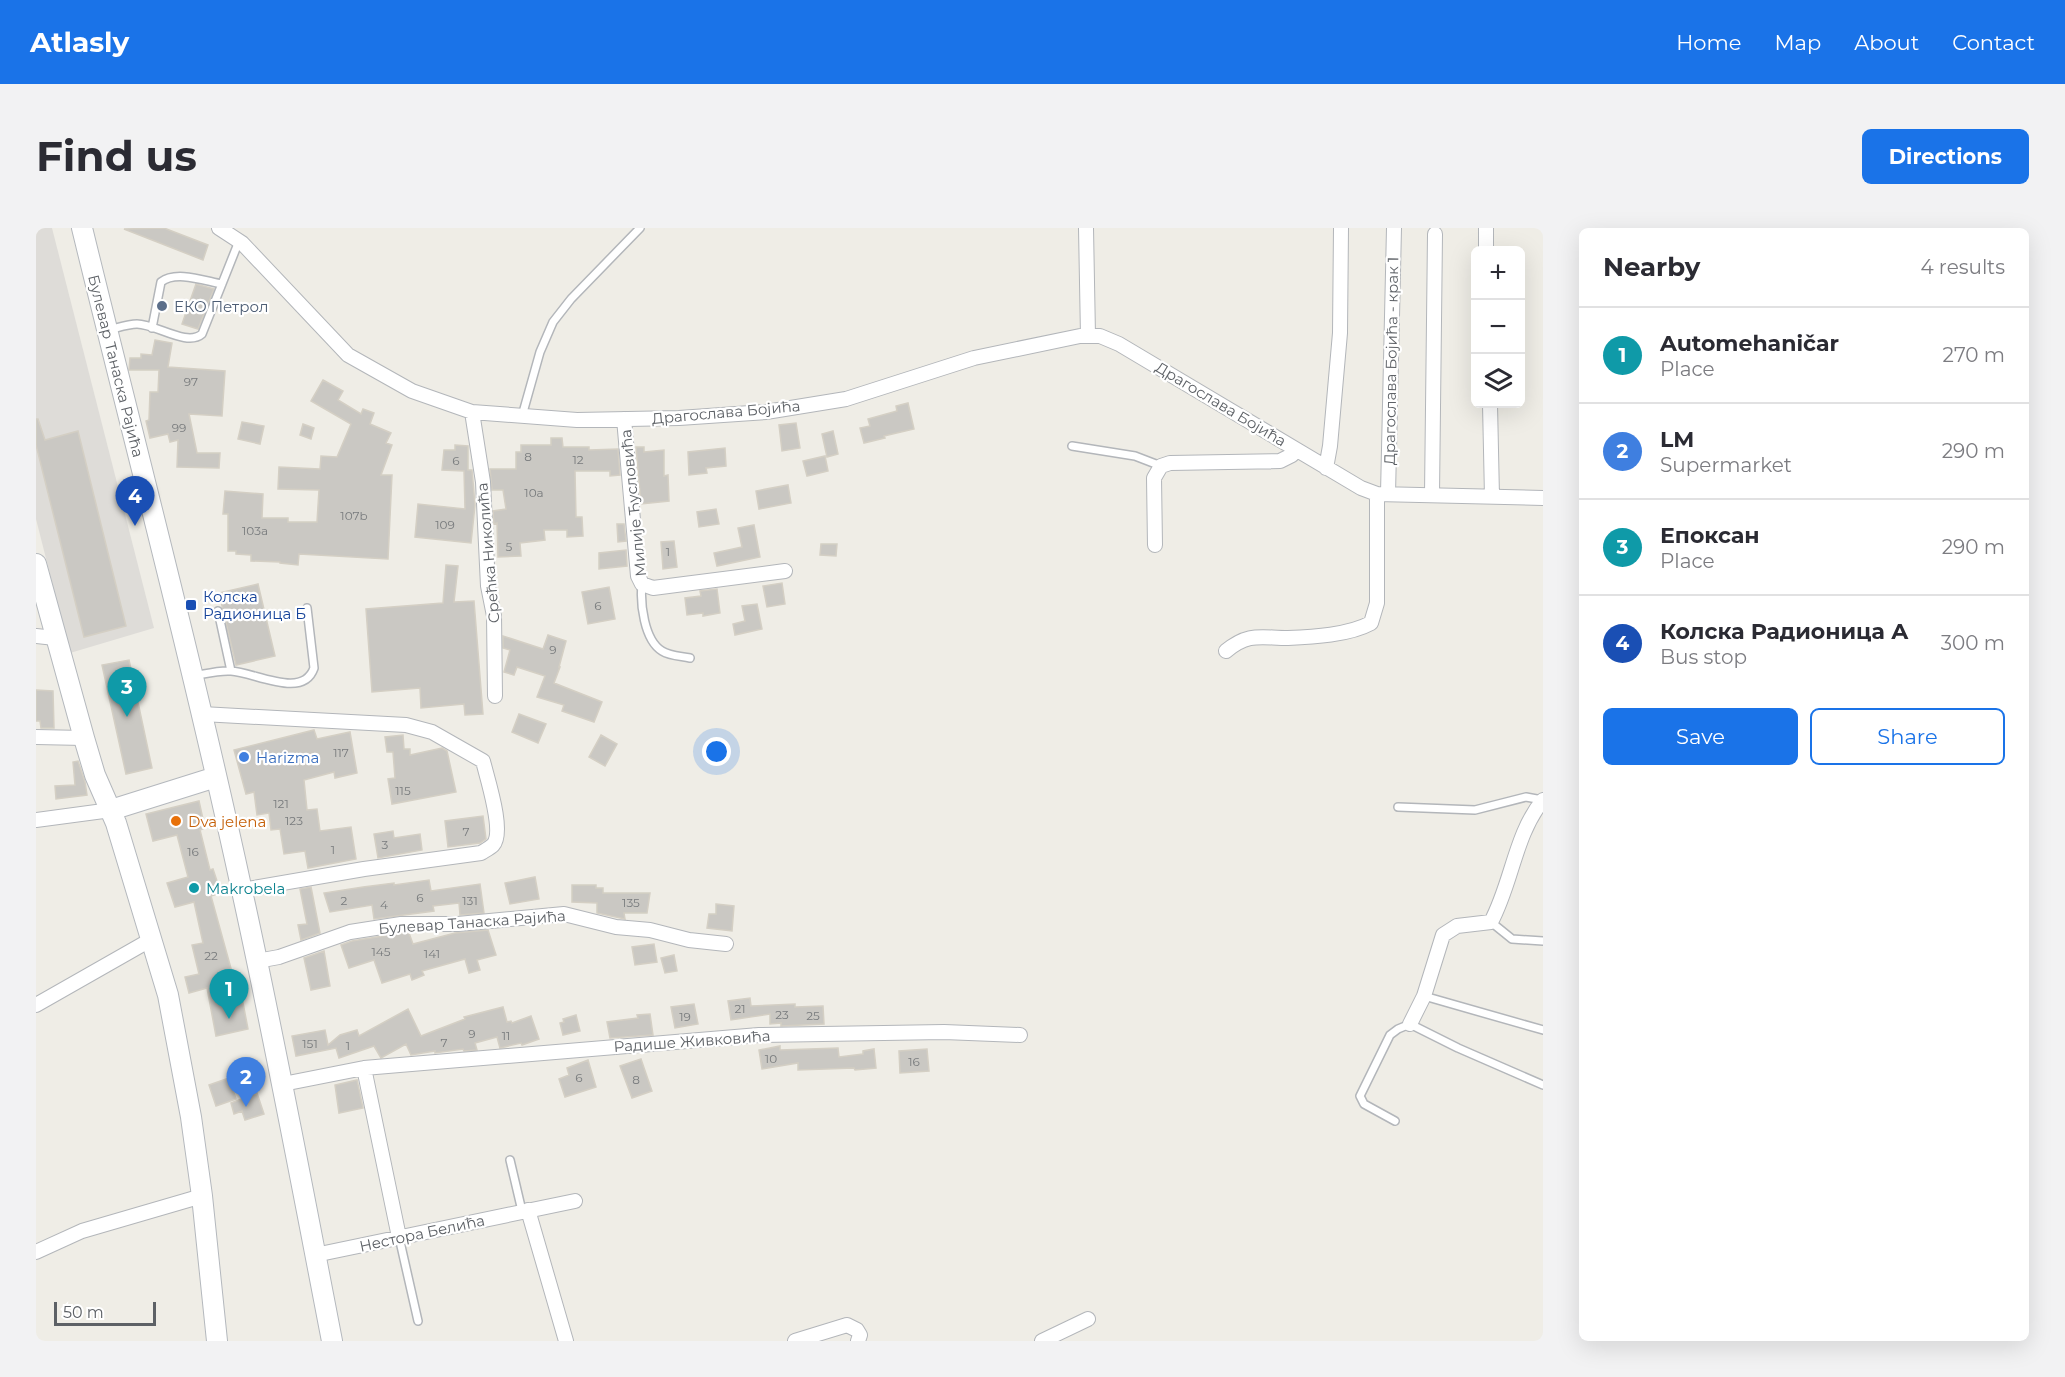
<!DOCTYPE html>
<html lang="en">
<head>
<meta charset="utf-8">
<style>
  :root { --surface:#fff; --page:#f2f2f3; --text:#2b2b33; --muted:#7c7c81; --line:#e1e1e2; --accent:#1a73e8 }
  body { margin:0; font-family:Montserrat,sans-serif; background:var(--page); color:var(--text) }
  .controls { position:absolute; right:18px; top:18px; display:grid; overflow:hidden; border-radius:9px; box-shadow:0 6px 24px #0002 }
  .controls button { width:54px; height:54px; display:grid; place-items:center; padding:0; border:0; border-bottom:2px solid var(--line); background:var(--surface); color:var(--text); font:30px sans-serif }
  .scale { position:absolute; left:18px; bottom:15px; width:102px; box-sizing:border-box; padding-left:6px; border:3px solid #5d6166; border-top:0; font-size:16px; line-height:21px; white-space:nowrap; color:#5d6166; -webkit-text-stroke:4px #fff; paint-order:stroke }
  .you { position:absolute; left:681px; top:524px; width:21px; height:21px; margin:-15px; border:4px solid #fff; border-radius:50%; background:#1a73e8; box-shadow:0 0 0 9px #1a73e833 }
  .badge { display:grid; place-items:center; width:39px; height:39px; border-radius:50%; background:var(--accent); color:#fff; font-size:20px; font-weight:700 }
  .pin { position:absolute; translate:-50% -50px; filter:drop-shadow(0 2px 3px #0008) }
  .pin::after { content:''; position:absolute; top:32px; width:21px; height:18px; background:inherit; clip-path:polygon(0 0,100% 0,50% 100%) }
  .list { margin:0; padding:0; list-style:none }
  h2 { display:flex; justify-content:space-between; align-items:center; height:78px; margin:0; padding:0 24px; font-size:26px }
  h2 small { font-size:20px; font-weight:400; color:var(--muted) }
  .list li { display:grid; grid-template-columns:39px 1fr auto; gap:18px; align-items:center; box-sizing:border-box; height:96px; padding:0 24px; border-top:2px solid var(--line) }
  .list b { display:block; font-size:22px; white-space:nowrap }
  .list p { margin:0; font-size:20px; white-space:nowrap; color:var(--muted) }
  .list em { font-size:20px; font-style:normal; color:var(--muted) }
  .actions { display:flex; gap:12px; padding:18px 24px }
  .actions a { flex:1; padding:14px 0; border:2px solid var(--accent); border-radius:9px; text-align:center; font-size:21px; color:var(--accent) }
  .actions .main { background:var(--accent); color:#fff }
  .icon { flex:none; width:33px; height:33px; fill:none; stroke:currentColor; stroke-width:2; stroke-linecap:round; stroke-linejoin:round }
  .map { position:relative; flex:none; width:1507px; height:1113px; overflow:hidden; border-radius:9px }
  header { display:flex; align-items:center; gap:36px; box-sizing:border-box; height:84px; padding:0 30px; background:var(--accent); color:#fff }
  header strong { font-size:28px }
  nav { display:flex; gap:33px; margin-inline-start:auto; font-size:21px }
  .intro { display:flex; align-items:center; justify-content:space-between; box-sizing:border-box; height:144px; padding:0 36px }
  h1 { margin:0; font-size:42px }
  .button { padding:15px 27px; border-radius:9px; background:var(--accent); color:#fff; font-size:21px; font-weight:700 }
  main { display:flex; gap:36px; padding:0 36px }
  aside { flex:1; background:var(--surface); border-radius:9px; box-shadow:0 6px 24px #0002 }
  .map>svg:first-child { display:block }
</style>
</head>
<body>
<header>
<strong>Atlasly</strong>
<nav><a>Home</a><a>Map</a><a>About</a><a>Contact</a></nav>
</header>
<div class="intro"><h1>Find us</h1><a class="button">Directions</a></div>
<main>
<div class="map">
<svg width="1507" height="1113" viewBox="0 0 1507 1113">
  <rect width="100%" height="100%" fill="#efede6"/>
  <path fill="#dedcd8" d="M0,0H16L118,400L34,425L0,291Z"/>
  <path fill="#cac8c3" stroke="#d4cfc4" stroke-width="1.5" d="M128,0L172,17L167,32L88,1Z
    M160,56L178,61L162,101L146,96Z
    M119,112L136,115L132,139L189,143L186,188L153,186L161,225H184L183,240L141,239L142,212L134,214L132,206L114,210L110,193L113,192L114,164H122L123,142H93L94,130H105V126L116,127Z
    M287,152L307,163L302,172L325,186L327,181L338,185L334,196L355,205L350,215L356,217L345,247H356L352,331L263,326L262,337L244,335V334L215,333V327L200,326V323H192V286H187L189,263L227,266L226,290H252V294H281L283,262L242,261L243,239L284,241L285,228L301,229L315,196L275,173Z
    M872,175L878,201L848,208L849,210L828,215L824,200L834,198L832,191L861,183L860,178Z
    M0,191H2L9,212L42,203L90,398L48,409L0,217Z
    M206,194L228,198L224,216L202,211Z
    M760,195L764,220L746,223L743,197Z
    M267,196L278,200L275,211L264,207Z
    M797,203L802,226L791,229L786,206Z
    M515,210H526L527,219H553V222L582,221L584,247L574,248V243H539L540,289H546L547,308L531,309V302H508L509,312L484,315L485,328L462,329L461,295L458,296L457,283L470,281L467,262H456L454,241H480V224H485V217H515Z
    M419,217L432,218V242H436L439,277L435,315L379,309L382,276L429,281L428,243L406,242L408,222H419Z
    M600,219H608V224L628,222V248L632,247L633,273L605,276Z
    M689,220L690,238L670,240L671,245L653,247L652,224Z
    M789,228L792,243L771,248L767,233Z
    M752,257L755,275L723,281L720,263Z
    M680,281L683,296L663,299L661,284Z
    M581,296H588L590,313L582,314Z
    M718,297L724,329L681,338L678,325L706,319L702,300Z
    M638,313L641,339L627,341L625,314Z
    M785,316H801L800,328L784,327Z
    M590,322L591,338L563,341V325Z
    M410,337L422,338L418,374L438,373L447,486L429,487L428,476L385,480L384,460L336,464L330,381L407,375Z
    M746,355L749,376L731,379L727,358Z
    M222,356L239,428L200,437L183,365Z
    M573,359L579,391L552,396L546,364Z
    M681,361L684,385L667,388V385L651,387L649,370L665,368L664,363Z
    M721,376L726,401L699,407L697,396L709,393L706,378Z
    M512,407L530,413L523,439H524L518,455L566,474L558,494L526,483L528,477L501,469L509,448L481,439L478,447L468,444L474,422L467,420V408L507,421Z
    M93,432L116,540L90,546L66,437Z
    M0,462L17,463L18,500H5L4,493H0Z
    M483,486L510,496L502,515L476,504Z
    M278,502L281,511L314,504L321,545L299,550L298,544L268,552L271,582L281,581L284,603L315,599L320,631L272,640L269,623L248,626L244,601L235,602L233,585L221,587L218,564L210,566L198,522Z
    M367,507L368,521H374V527L406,520L411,523L420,564L356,576L352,551L359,550L357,524H351L349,509Z
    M565,507L581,516L569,538L553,529Z
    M42,533L49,554L51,567L20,571L19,558L39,557L37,534Z
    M163,573L169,600L164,602L174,642L177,641L185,665L175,668L199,755L203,754L212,801L180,808L171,760L153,765L149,749L163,746L156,717L167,715L158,674L139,679L131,655L152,649L141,607L117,613L110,586Z
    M447,588L450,611L444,615L412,619L409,593Z
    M357,603L358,610L384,606L386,622L342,630L338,606Z
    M499,649L503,671L474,676L469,655Z
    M393,652L395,663L444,656L448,685L424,687L423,675L397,678L398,683L338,691L336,677L294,684L288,665L327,659L358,655V657Z
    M536,657H560V660H567V665H614L611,685H588L589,691L561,685V675L536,674Z
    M275,659L284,705L265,712L262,697L271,696L264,661Z
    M680,676L698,678L696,703L671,700L673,686H680Z
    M452,702L460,727L441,732L444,742L433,745L429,731L386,743L388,747L376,752L374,746L346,755L338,732L313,740L305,717L316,713L366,705H373L377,716L419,705Z
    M618,716L621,734L599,737L596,719Z
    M288,723L294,758L275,762L268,730Z
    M638,727L641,743L629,745L625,730Z
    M714,770L715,778L759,776V779L787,778L788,796L745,798V795L734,796V786L695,792L692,773Z
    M658,776L662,796L639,800L635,779Z
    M467,779L471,794L475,793L476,795L495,788L503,811L486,817L485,815L464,820L461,809L439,815L441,822L428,823L427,821L399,825V823L375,827L370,816L345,830L338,818L303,830L300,820L260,828L256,808L289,802L292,817L304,807L321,802L323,808L372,781L385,808L429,791L428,789Z
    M614,786L617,807L574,810L571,794L602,790L601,787Z
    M540,787L544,803L527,807L524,795L528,794L527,791Z
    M744,818V822L802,820L803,829L827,826V823L838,821L840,840L819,842L818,840L762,842V835L726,841L723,822Z
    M891,821L893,843L864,845L863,823Z
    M605,831L616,863L596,870L584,838Z
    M552,832L560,859L529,869L523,851L533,847L531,840Z
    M193,850L200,871L180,878L173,857Z
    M321,852L327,880L303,885L299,857Z
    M221,865L228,886L209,892L206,883L198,886L195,875Z"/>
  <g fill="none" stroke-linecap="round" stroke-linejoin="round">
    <defs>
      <path id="lane" d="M116,100L125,54C140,42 169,53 186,56
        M72,102C81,100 92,96 101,96C120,96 151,119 166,106L203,13
        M486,188L504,124L517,94L535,71L604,0
        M1036,218L1099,228L1125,238
        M606,356C604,375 608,412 626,423C634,428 644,428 654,430
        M182,383L195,443
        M157,448C169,446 183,442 195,443C218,444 267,472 278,440L271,380
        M1362,579L1439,582L1490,569L1507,572
        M1455,694L1476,711L1507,713
        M1388,768L1507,802
        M1359,893L1328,876L1324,868L1354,807L1362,801L1374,796L1422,820L1507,857
        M474,932L486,983
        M363,1009L382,1093"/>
      <path id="street" d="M183,0L206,15L312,127L376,163L436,184L541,192L643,190L730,184L810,171L938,130L1044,108H1064L1083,116L1325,260L1341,266L1507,270
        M1050,0L1052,108
        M1450,0V22
        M1454,176L1456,269
        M436,184L447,254L452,358L458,388L459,468
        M588,191L602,348L606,356L617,360L749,343
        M1290,240L1294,218L1304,105L1305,0
        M1352,266L1358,0
        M1396,267L1399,6
        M1119,317L1118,250L1125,238L1134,235L1244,233L1256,227L1260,222
        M0,408L19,410
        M1190,423C1213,404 1225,410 1252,410C1277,409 1313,407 1335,395L1341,375V266
        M166,486L370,497L396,504L447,533C451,550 469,604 457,617C454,620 448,623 445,625L328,641L206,662
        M0,509L48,510
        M0,592L75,582
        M221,733L243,729L314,704L365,696H422L528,686L580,699L614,702L653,712L690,716
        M0,777L116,711
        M1374,796L1388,768L1407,707L1421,698L1455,694C1476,655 1479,606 1507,572
        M328,840L363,1009
        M247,856L328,840L723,807L908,804L984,807
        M492,982L530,1113
        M0,1024L46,1003L166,968
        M279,1027L539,973
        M759,1113L811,1097L821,1102L824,1107L822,1113
        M1006,1113L1052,1091"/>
      <path id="secondary" d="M46,0C100,221 158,441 206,663C239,813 267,963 296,1113
        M0,336L48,510L59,547L80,595L132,767L155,889L166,968L181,1113
        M75,582L180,549"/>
    </defs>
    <use href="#lane" stroke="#b3b6ba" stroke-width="10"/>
    <use href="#street" stroke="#b3b6ba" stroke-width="16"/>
    <use href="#secondary" stroke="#b4b8bd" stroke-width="22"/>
    <use href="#lane" stroke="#fff" stroke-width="7"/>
    <use href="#street" stroke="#fff" stroke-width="14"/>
    <use href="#secondary" stroke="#fff" stroke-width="20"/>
  </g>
  <circle fill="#5c6f8a" stroke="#fff" stroke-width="2" cx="126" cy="78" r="6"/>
  <rect fill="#1a4fb4" stroke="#fff" stroke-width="2" x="149" y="371" width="12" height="12" rx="3"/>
  <circle fill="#3f7fe0" stroke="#fff" stroke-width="2" cx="208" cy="529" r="6"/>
  <circle fill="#e8710a" stroke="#fff" stroke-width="2" cx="140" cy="593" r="6"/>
  <circle fill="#0f9aa8" stroke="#fff" stroke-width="2" cx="158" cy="660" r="6"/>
  <g text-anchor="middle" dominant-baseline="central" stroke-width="4.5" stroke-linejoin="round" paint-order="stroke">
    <g font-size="12" fill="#787b7d">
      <text x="155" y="153">97</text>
      <text x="143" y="199">99</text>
      <text x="492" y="228">8</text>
      <text x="542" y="231">12</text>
      <text x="420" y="232">6</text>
      <text x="498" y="264">10a</text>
      <text x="318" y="287">107b</text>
      <text x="409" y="296">109</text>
      <text x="219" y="302">103a</text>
      <text x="473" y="318">5</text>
      <text x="632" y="323">1</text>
      <text x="562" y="377">6</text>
      <text x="517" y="421">9</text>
      <text x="305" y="524">117</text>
      <text x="367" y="562">115</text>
      <text x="245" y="575">121</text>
      <text x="258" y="592">123</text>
      <text x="430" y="603">7</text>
      <text x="349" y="616">3</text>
      <text x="297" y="621">1</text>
      <text x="157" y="623">16</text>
      <text x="384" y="669">6</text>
      <text x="308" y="672">2</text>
      <text x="434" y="672">131</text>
      <text x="595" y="674">135</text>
      <text x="348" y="676">4</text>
      <text x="345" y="723">145</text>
      <text x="396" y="725">141</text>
      <text x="175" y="727">22</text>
      <text x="704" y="780">21</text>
      <text x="746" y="786">23</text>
      <text x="777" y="787">25</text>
      <text x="649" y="788">19</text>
      <text x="436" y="805">9</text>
      <text x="470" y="807">11</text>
      <text x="408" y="814">7</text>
      <text x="274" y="815">151</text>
      <text x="312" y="817">1</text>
      <text x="735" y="830">10</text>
      <text x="878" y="833">16</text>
      <text x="543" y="849">6</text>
      <text x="600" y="851">8</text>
    </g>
    <g font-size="15" fill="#4e5e75" stroke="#fff" text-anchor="start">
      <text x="138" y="78">ЕКО Петрол</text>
    </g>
    <g font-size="15" fill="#5d6166" stroke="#fff">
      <text transform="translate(1355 133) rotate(-89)">Драгослава Бојића - крак 1</text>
      <text transform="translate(80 138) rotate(76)">Булевар Танаска Рајића</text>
      <text transform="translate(1185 176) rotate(31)">Драгослава Бојића</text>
      <text transform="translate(690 184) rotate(-5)">Драгослава Бојића</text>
      <text transform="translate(597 275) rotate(-96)">Милије Ћусловића</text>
      <text transform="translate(452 325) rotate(-95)">Срећка Николића</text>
      <text transform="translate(436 694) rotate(-4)">Булевар Танаска Рајића</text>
      <text transform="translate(656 813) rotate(-4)">Радише Живковића</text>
      <text transform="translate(386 1005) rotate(-12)">Нестора Белића</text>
    </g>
    <g font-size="15" fill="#164399" stroke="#fff" text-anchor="start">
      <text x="167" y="368">Колска<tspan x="167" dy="17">Радионица Б</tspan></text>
    </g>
    <g font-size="15" fill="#366cbe" stroke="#fff" text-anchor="start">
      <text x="220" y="529">Harizma</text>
    </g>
    <g font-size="15" fill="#c56008" stroke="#fff" text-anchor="start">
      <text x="152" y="593">Dva jelena</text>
    </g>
    <g font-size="15" fill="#0d838f" stroke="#fff" text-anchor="start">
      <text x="170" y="660">Makrobela</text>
    </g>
  </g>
</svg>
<div class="controls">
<button>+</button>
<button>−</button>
<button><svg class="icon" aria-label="layers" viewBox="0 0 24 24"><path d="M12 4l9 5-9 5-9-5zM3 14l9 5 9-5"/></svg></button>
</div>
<div class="scale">50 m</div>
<div class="you"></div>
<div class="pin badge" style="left:193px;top:791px;background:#0f9aa8">1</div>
<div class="pin badge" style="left:210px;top:879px;background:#3f7fe0">2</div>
<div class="pin badge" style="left:91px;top:489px;background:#0f9aa8">3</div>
<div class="pin badge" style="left:99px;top:298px;background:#1a4fb4">4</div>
</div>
<aside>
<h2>Nearby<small>4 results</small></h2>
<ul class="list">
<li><span class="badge" style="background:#0f9aa8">1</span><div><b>Automehaničar</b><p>Place</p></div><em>270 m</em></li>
<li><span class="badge" style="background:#3f7fe0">2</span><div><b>LM</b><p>Supermarket</p></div><em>290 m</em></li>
<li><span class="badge" style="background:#0f9aa8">3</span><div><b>Епоксан</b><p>Place</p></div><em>290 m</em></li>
<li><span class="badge" style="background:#1a4fb4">4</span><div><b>Колска Радионица А</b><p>Bus stop</p></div><em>300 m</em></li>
</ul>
<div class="actions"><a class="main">Save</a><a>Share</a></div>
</aside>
</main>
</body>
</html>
